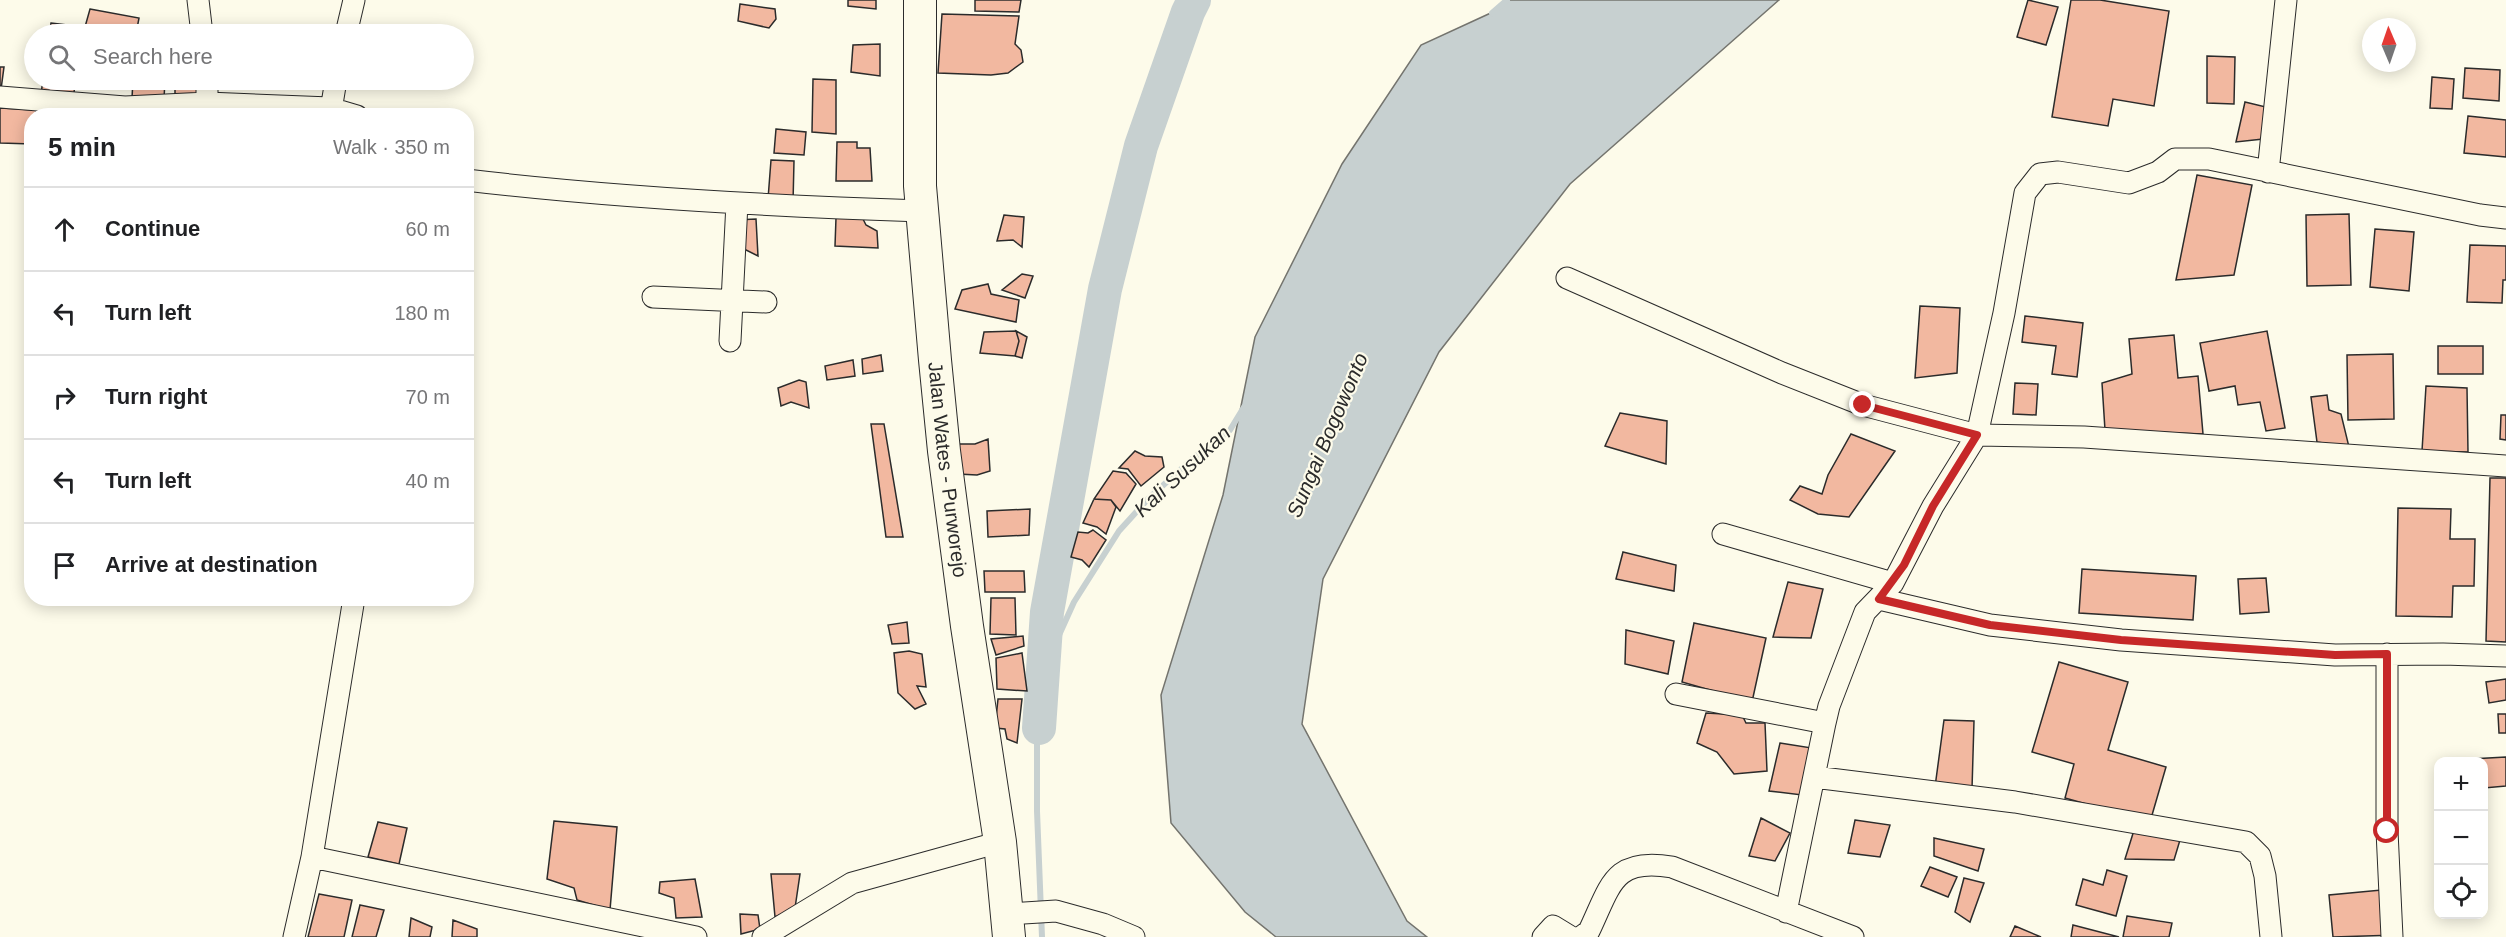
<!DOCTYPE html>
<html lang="en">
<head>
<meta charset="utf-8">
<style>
  :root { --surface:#fff; --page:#f2f2f2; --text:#202124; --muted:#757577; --line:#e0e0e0 }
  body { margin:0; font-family:Helvetica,sans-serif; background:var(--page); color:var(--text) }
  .controls { position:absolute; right:18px; bottom:18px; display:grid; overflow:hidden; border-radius:12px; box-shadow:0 3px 15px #0003 }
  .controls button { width:54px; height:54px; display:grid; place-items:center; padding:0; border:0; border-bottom:2px solid var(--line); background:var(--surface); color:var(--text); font:30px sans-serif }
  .compass { position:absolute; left:2362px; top:18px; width:54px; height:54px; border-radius:50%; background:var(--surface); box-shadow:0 3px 15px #0003; rotate:358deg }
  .stop { position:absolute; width:18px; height:18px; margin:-14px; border:4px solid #c62828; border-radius:50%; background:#fff }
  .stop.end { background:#c62828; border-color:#fff; box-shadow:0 2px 6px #0008 }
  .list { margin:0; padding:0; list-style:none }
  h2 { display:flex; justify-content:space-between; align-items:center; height:78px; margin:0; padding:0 24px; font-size:26px }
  h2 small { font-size:20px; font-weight:400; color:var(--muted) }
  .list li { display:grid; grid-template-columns:39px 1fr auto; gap:18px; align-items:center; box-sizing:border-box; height:84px; padding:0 24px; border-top:2px solid var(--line) }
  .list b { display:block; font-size:22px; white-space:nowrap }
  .list em { font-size:20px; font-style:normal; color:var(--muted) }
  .icon { flex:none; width:33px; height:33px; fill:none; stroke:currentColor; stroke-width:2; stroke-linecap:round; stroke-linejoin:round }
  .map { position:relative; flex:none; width:2506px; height:937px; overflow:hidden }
  .search { position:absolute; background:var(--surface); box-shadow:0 3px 15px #0003; left:24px; top:24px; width:450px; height:66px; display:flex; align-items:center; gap:15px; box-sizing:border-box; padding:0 21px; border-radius:33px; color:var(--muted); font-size:22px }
  .panel { position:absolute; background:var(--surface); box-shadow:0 3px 15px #0003; left:24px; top:108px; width:450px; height:498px; border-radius:24px }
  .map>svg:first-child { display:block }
</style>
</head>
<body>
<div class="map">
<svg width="2506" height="937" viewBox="0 0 2506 937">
  <rect width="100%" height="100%" fill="#fdfbea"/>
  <path fill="#c7d0d0" stroke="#74746e" stroke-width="1.5" d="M1507,0H1779L1570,184L1439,352L1323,579L1302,724L1407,921L1427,937H1276L1245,912L1171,823L1161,695L1223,495L1255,337L1342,164L1421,45L1495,11Z"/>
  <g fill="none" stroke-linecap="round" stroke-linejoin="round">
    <path stroke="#c7d0d0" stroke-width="6" d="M1492,13L1507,0
      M1042,937L1037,811V734L1055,644L1074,602L1119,531L1148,499L1191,460L1230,430L1244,407"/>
    <path stroke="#c7d0d0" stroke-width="34" d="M1039,728L1047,612L1105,289L1141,146L1188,12L1194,0"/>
  </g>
  <path fill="#f2b8a0" stroke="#2b2b2b" stroke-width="1.5" d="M848,0H876V9L848,6Z
    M975,0H1021L1019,12L975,11Z
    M2028,0L2058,7L2046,45L2017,37Z
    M2071,0H2100L2169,11L2154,106L2113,99L2108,126L2052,117Z
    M740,4L775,9L776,19L769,28L738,21Z
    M90,9L139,18L136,34H83Z
    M942,14L1019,16L1015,44L1021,50L1023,62L1008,73L991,75L938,73Z
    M51,23L83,27L82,34H49Z
    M135,30L168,32V34H135Z
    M880,44V76L851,72L853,45Z
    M2207,56L2235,57L2234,104L2207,103Z
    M0,67H4L0,97Z
    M2465,68L2500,70L2499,101L2463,98Z
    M2432,77L2454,79L2452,109L2430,108Z
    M813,79L836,80V134L812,132Z
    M43,80H76L73,98L41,94Z
    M95,80H128L127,85Z
    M133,80H165L164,99L132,98Z
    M175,80H203V101H175Z
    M2245,102L2270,108L2263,139L2236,142Z
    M0,108L36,110V116H32V144L0,143Z
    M2468,116L2506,120V157L2464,153Z
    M776,129L806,132L804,155L774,153Z
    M837,142H857V148H870L872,181H836Z
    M771,160L794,161L793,203L768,199Z
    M2197,175L2252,185L2234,275L2176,280Z
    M2349,214L2351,285L2307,286L2306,215Z
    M1004,215L1024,217L1022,247L1013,240L997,241Z
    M862,217L866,225L877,231L878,248L835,246L836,218Z
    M756,219L758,256L736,245L735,220Z
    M2375,229L2414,232L2409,291L2370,287Z
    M2470,245L2506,246V280H2503L2502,303L2467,302Z
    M1022,274L1033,276L1025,298L1002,290Z
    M988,284L991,294L1019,300L1016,322L955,309L962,290Z
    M1920,306L1960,308L1957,373L1915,378Z
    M2025,316L2083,323L2077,377L2052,374L2056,346L2022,342Z
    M1016,331L1019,341L1015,356L980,353L984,332Z
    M1016,331L1027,337L1022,358L1015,356L1019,341Z
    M2267,331L2285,428L2266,431L2260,402L2238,405L2235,386L2209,391L2200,343Z
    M2174,335L2178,378L2198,376L2203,434L2105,430L2102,383L2132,374L2129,339Z
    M2438,346H2483V374H2438Z
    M2393,354L2394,419L2348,420L2347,355Z
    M881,355L883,371L863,374L862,359Z
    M853,360L855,376L827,380L825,366Z
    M799,380L806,382L809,408L791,402L781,406L778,388Z
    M2015,383L2038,384L2036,415L2013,414Z
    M2426,386L2467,388L2468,452L2422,451Z
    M2327,395L2329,410L2341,414L2349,447L2317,442L2311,397Z
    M1620,413L1667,421L1666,464L1605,446Z
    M2501,415H2506V440L2500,439Z
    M871,424H884L903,537H886Z
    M1851,434L1895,451L1849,517L1818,514L1790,500L1800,486L1822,494L1828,475Z
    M988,439L990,471L977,475L958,474L957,444H975Z
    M1135,451L1145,456L1162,457L1164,467L1141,486L1128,469L1119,468Z
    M1113,471L1126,473L1136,484L1120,511L1111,500L1094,499Z
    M2490,478H2506V642L2486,641Z
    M1094,499L1111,500L1116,507L1106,534L1097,527L1083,523Z
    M2398,508L2451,509L2450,539H2475L2474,586H2453L2452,617L2396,616Z
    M1030,509L1029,535L988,537L987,511Z
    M1093,530L1106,540L1089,567L1082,560L1071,557L1078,532L1088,533Z
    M1623,552L1676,565L1674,591L1616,579Z
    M2082,569L2196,576L2193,620L2079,613Z
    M984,571H1024L1025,592H985Z
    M2266,578L2269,612L2240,614L2238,579Z
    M1788,582L1823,589L1811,638L1773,637Z
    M991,598H1015L1016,635L990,634Z
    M907,622L909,643L892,644L888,625Z
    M1694,623L1766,638L1752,702L1682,682Z
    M1626,630L1674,641L1668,674L1625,664Z
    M1023,636L1024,646L996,655L991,639Z
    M909,651L922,654L926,687L917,686L926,704L915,709L898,693L894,653Z
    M1022,653L1027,691L997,689L996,658Z
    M2059,662L2128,682L2108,750L2166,767L2150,822L2065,798L2074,764L2032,752Z
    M2506,679V700L2489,703L2486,682Z
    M998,699H1022L1017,743L1007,739L1005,729L995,728Z
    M1706,713L1742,715L1746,723H1765L1767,771L1734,774L1717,752L1697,743Z
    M2498,714H2506V733H2499Z
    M1944,720L1974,721L1972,789L1935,787Z
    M1780,743L1812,748L1802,795L1769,791Z
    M2506,757V786L2484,788V762H2472L2471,759Z
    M1761,818L1790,833L1775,861L1749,856Z
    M1855,820L1890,825L1880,857L1848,853Z
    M554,821L617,827L610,910L577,900L574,888L547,879Z
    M378,822L407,828L399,864L368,857Z
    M2135,827L2180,840L2174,860L2125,859Z
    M1934,838L1984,849L1978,871L1934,856Z
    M1930,867L1957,877L1948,897L1921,886Z
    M2107,870L2127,876L2116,916L2076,905L2083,879L2103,885Z
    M771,874H800L795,908L775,917Z
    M1964,878L1984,883L1970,922L1955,912Z
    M695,879L702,917L676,918L674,898L659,893L660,882Z
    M2392,889L2397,935L2333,937L2329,895Z
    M319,894L352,900L344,937H308Z
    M360,905L384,910L376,937H352Z
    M740,914L758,915L760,929L741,934Z
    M2127,916L2172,923L2169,937H2123Z
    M411,918L432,927L430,937H409Z
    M453,920L477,929V937H452Z
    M2073,925L2119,937H2071Z
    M2015,926L2041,937H2010Z"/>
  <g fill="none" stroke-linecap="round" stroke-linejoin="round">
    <defs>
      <path id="minor" d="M198,0L202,34
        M346,34L354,0
        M207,80V103
        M0,97L125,107L207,103L330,108L357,116
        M330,116L336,80
        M2268,172L2286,0
        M466,180C617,198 770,206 922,211
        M1567,278L1782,373L1863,405L1977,435L2084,437L2506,466
        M653,297L766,302
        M730,341L737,203
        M1723,534L1893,583
        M1879,599L1990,625L2121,640L2335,655L2443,654L2506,656
        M2387,654V831L2392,937
        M1676,694L1825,723L1829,706L1865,612L1893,583L1933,506L1977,435L2004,313L2025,193L2040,174L2058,172L2129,183L2158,172L2175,159H2209L2480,215L2506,218
        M1814,777L2015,802L2246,842L2260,856L2265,876L2271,937
        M312,857L354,598
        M1786,912L1825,723
        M1008,914L1056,911L1103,924L1134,937
        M294,937L312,857L696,937
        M763,937L852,883L1000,842
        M1543,937L1553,926L1571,937
        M1581,937L1589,931C1611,885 1613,857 1672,867L1853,937"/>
      <g id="highway">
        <path id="s1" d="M920,0V186L935,360L944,451L967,626L1000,842L1009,937"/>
      </g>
    </defs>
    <use href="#minor" stroke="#2b2b2b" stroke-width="23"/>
    <use href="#highway" stroke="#2b2b2b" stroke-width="34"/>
    <use href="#minor" stroke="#fdfbea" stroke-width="21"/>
    <use href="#highway" stroke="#fdfbea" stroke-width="32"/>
  </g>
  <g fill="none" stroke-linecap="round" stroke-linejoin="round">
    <path stroke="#c62828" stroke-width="8" d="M1863,405L1977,435L1933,506L1904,565L1879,599L1990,625L2121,640L2335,655L2387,654V831"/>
  </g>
  <g text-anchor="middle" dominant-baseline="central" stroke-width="4.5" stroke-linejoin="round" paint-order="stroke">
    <g font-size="20" fill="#2b2b2b" stroke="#fdfbea">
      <text stroke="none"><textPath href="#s1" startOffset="471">Jalan Wates - Purworejo</textPath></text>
    </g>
    <g font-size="21" font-style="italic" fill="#2b2b2b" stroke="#fdfbea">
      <text transform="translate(1327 435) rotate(-67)">Sungai Bogowonto</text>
      <text transform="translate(1182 471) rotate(-43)">Kali Susukan</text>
    </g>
  </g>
</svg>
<div class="controls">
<button>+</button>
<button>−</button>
<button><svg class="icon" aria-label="locate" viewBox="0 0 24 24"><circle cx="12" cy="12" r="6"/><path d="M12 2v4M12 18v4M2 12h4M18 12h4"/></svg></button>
</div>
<svg class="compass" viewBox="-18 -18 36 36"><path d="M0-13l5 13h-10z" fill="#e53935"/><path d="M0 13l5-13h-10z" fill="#757577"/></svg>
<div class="stop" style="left:2387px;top:831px"></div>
<div class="stop end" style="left:1863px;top:405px"></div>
<div class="search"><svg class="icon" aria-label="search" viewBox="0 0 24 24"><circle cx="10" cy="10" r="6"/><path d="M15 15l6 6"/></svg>Search here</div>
<section class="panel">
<h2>5 min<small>Walk · 350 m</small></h2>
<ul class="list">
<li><svg class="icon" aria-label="ahead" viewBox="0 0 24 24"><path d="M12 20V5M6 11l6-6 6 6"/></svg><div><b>Continue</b></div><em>60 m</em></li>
<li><svg class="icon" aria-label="left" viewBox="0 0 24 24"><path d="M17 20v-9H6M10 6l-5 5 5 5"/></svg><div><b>Turn left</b></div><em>180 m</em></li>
<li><svg class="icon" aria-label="right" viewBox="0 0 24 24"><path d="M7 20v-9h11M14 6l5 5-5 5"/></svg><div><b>Turn right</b></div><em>70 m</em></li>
<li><svg class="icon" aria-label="left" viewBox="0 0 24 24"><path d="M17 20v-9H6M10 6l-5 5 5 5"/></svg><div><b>Turn left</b></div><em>40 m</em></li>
<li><svg class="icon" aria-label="arrive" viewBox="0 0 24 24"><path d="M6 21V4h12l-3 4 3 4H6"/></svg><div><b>Arrive at destination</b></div></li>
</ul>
</section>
</div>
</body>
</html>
